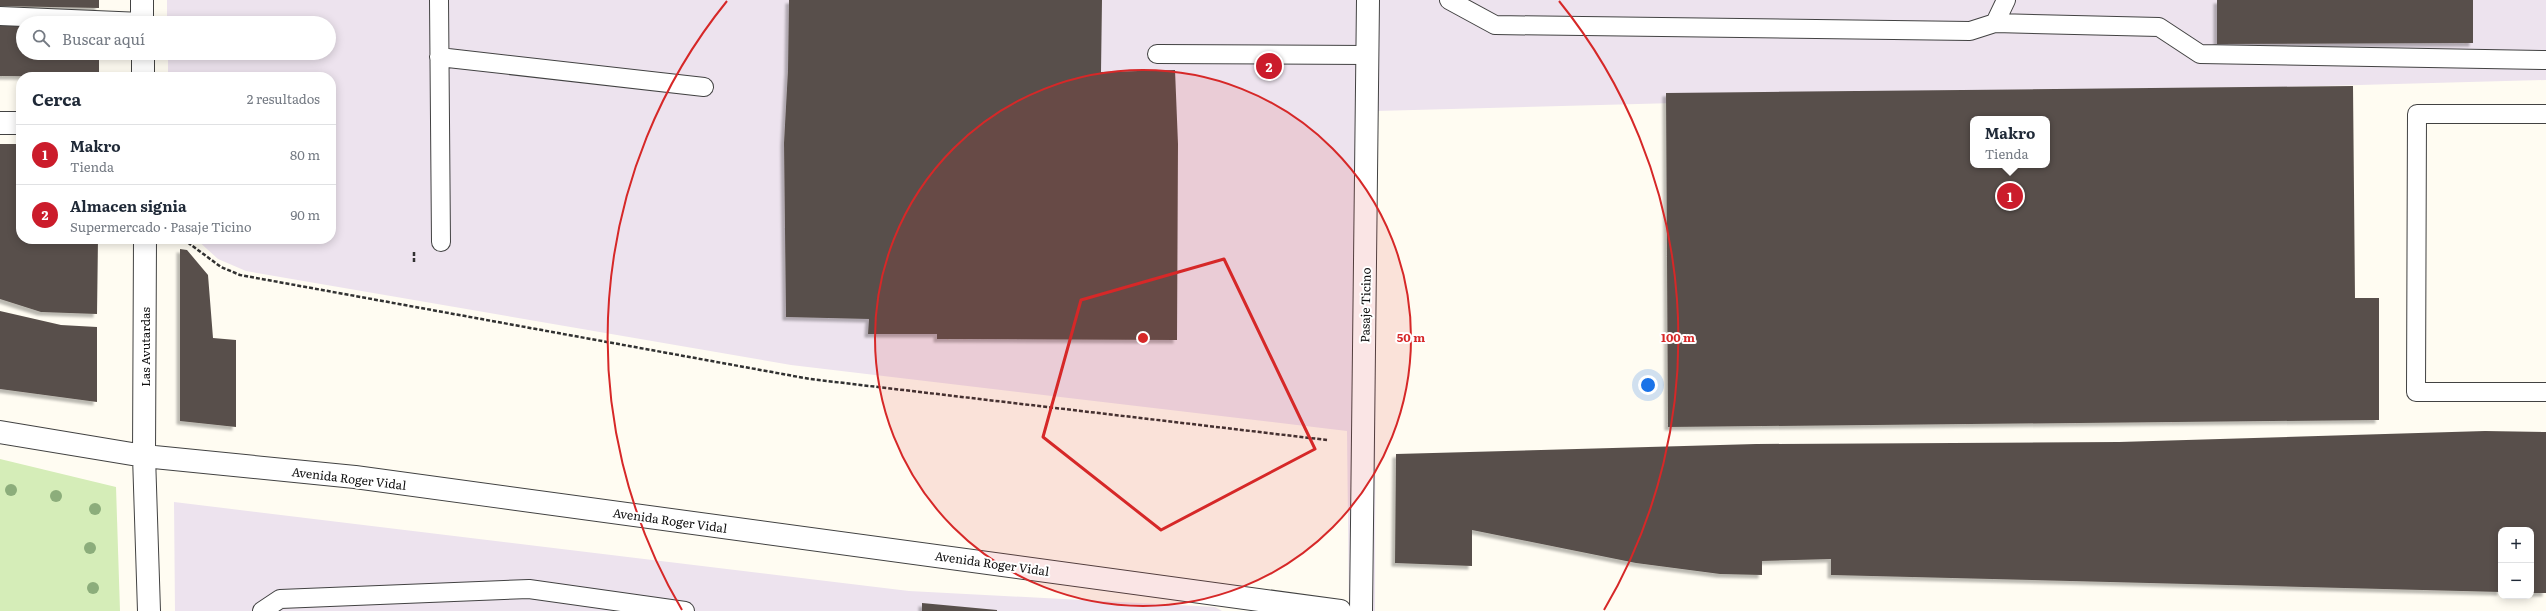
<!DOCTYPE html>
<html lang="es">
<head>
<meta charset="utf-8">
<style>
  :root { --surface:#fff; --page:#f6f6f7; --text:#1f2937; --muted:#747a83; --line:#e0e1e3; --accent:#cb1c2b }
  body { margin:0; font-family:Literata,serif; background:var(--page); color:var(--text) }
  .controls { position:absolute; right:12px; bottom:12px; display:grid; overflow:hidden; border-radius:8px; box-shadow:0 2px 10px #0003 }
  .controls button { width:36px; height:36px; display:grid; place-items:center; padding:0; border:0; border-bottom:1px solid var(--line); background:var(--surface); color:var(--text); font:20px sans-serif }
  .you { position:absolute; left:1648px; top:385px; width:14px; height:14px; margin:-10px; border:3px solid #fff; border-radius:50%; background:#1a73e8; box-shadow:0 0 0 6px #1a73e833 }
  .badge { display:grid; place-items:center; width:26px; height:26px; border-radius:50%; background:var(--accent); color:#fff; font-size:13px; font-weight:700 }
  .pin { position:absolute; translate:-50% -50%; border:2px solid #fff; box-shadow:0 1px 4px #0006 }
  .popup { position:absolute; left:1970px; top:116px; width:80px; height:52px; box-sizing:border-box; display:grid; place-content:center; border-radius:8px; background:var(--surface); filter:drop-shadow(0 1px 3px #0005); font-size:13px; white-space:nowrap; color:var(--muted) }
  .popup b { font-size:15px; color:var(--text) }
  .popup::after { content:''; position:absolute; left:50%; top:100%; margin-left:-8px; border:8px solid transparent; border-top-color:var(--surface) }
  .list { margin:0; padding:0; list-style:none }
  h2 { display:flex; justify-content:space-between; align-items:center; height:52px; margin:0; padding:0 16px; font-size:17px }
  h2 small { font-size:13px; font-weight:400; color:var(--muted) }
  .list li { display:grid; grid-template-columns:26px 1fr auto; gap:12px; align-items:center; box-sizing:border-box; height:60px; padding:0 16px; border-top:1px solid var(--line) }
  .list b { display:block; font-size:15px; white-space:nowrap }
  .list p { margin:0; font-size:13px; white-space:nowrap; color:var(--muted) }
  .list em { font-size:13px; font-style:normal; color:var(--muted) }
  .icon { flex:none; width:22px; height:22px; fill:none; stroke:currentColor; stroke-width:2; stroke-linecap:round; stroke-linejoin:round }
  .map { position:relative; flex:none; width:2546px; height:611px; overflow:hidden }
  .search { position:absolute; background:var(--surface); box-shadow:0 2px 10px #0003; left:16px; top:16px; width:320px; height:44px; display:flex; align-items:center; gap:10px; box-sizing:border-box; padding:0 14px; border-radius:22px; color:var(--muted); font-size:15px }
  .panel { position:absolute; background:var(--surface); box-shadow:0 2px 10px #0003; left:16px; top:72px; width:320px; height:172px; border-radius:16px }
  .map>svg:first-child { display:block }
</style>
</head>
<body>
<div class="map">
<svg width="2546" height="611" viewBox="0 0 2546 611">
  <defs>
    <filter id="shadow"><feDropShadow dx="-3.5" dy="3.5" stdDeviation="1" flood-color="#0004"/></filter>
  </defs>
  <rect width="100%" height="100%" fill="#fffcf2"/>
  <path fill="#ede3ee" d="M167,0H2546V80L1376,111L1375,611H1349L1347,431L791,365L246,271L218,259L196,239H331V77H168V53H329V23H167Z
    M174,502L909,591L1215,607L1222,611H175Z"/>
  <path fill="#d5edb8" d="M0,459L116,487L120,611H0Z"/>
  <path fill="#59504b" fill-rule="evenodd" filter="url(#shadow)" d="M0,0H99V8L0,6Z
    M789,0H1102L1101,72L1175,70L1178,144L1177,340L937,339V334H868L869,319L786,317L784,143L788,70Z
    M2217,0H2473V43L2217,44Z
    M0,24H23V53H99V77L0,76Z
    M2353,86L2355,298H2379V420L1668,427L1666,93ZM1973,119H2047V165H1973Z
    M0,144H21V239H98L97,314L41,312L0,299Z
    M180,249L187,250L208,275L213,338L236,340V427L180,421Z
    M0,311L61,325L97,327V402L0,389Z
    M2485,431L2546,432V593H2531V530H2501V592L1831,575V559L1762,561V575L1720,574L1636,563L1472,530V566L1395,563L1396,454L1756,444L2119,442Z
    M922,603L997,610V611H922Z"/>
  <g fill="none" stroke-linecap="round" stroke-linejoin="round">
    <defs>
      <path id="service" d="M439,0L441,242
        M1449,0L1495,25L1970,31L1995,23L2159,27L2200,54L2546,60
        M0,16L142,22
        M1995,23L2006,0
        M1157,54L1368,55
        M439,57L704,87
        M2546,114H2417L2416,392H2546
        M262,611L280,599L529,589L685,611"/>
      <path id="minor" d="M0,123H21
        M1361,611L1368,0"/>
      <path id="tertiary" d="M142,0V23
        M143,53V77
        M145,239L144,456L149,611
        M0,432L144,456L355,477L1340,611"/>
    </defs>
    <use href="#service" stroke="#424242" stroke-width="20"/>
    <use href="#minor" stroke="#424242" stroke-width="24"/>
    <use href="#tertiary" stroke="#424242" stroke-width="24"/>
    <path stroke="#313131" stroke-width="2.5" stroke-dasharray="4 2" stroke-linecap="butt" d="M183,239L221,267L240,275L810,379L1327,440
      M414,252V264"/>
    <use href="#service" stroke="#fff" stroke-width="18"/>
    <use href="#minor" stroke="#fff" stroke-width="22"/>
    <use href="#tertiary" stroke="#fff" stroke-width="22"/>
  </g>
  <g fill="#8cad7b">
    <circle cx="11" cy="490" r="6"/>
    <circle cx="56" cy="496" r="6"/>
    <circle cx="95" cy="509" r="6"/>
    <circle cx="90" cy="548" r="6"/>
    <circle cx="93" cy="588" r="6"/>
  </g>
  <path fill="none" stroke="#d62828" stroke-width="3" stroke-linejoin="round" d="M1224,259L1315,449L1161,530L1043,437L1081,300Z"/>
  <circle cx="1143" cy="338" r="268" fill="#d62828" fill-opacity=".12"/>
  <g fill="none" stroke="#d62828" stroke-width="2">
    <circle cx="1143" cy="338" r="268"/>
    <path d="M682 610A535 535 0 0 1 727 1M1559 1A535 535 0 0 1 1604 610"/>
  </g>
  <g text-anchor="middle" dominant-baseline="central" stroke-width="4" stroke-linejoin="round" paint-order="stroke">
    <g font-size="12" fill="#0f0f0f" stroke="#fff">
      <text transform="translate(1365 305) rotate(-89)">Pasaje Ticino</text>
      <text transform="translate(145 347) rotate(-90)">Las Avutardas</text>
      <text transform="translate(349 478) rotate(7)">Avenida Roger Vidal</text>
      <text transform="translate(670 520) rotate(8)">Avenida Roger Vidal</text>
      <text transform="translate(992 563) rotate(8)">Avenida Roger Vidal</text>
    </g>
  </g>
  <circle cx="1143" cy="338" r="6" fill="#d62828" stroke="#fff" stroke-width="2"/>
  <g font-size="12" text-anchor="middle" font-weight="bold" fill="#d62828" stroke="#fff" stroke-width="4" stroke-linejoin="round" paint-order="stroke">
    <text x="1411" y="342">50 m</text>
    <text x="1678" y="342">100 m</text>
  </g>
</svg>
<div class="controls">
<button>+</button>
<button>−</button>
</div>
<div class="you"></div>
<div class="pin badge" style="left:2010px;top:196px">1</div>
<div class="popup"><b>Makro</b>Tienda</div>
<div class="pin badge" style="left:1269px;top:66px">2</div>
<div class="search"><svg class="icon" aria-label="search" viewBox="0 0 24 24"><circle cx="10" cy="10" r="6"/><path d="M15 15l6 6"/></svg>Buscar aquí</div>
<section class="panel">
<h2>Cerca<small>2 resultados</small></h2>
<ul class="list">
<li><span class="badge">1</span><div><b>Makro</b><p>Tienda</p></div><em>80 m</em></li>
<li><span class="badge">2</span><div><b>Almacen signia</b><p>Supermercado · Pasaje Ticino</p></div><em>90 m</em></li>
</ul>
</section>
</div>
</body>
</html>
